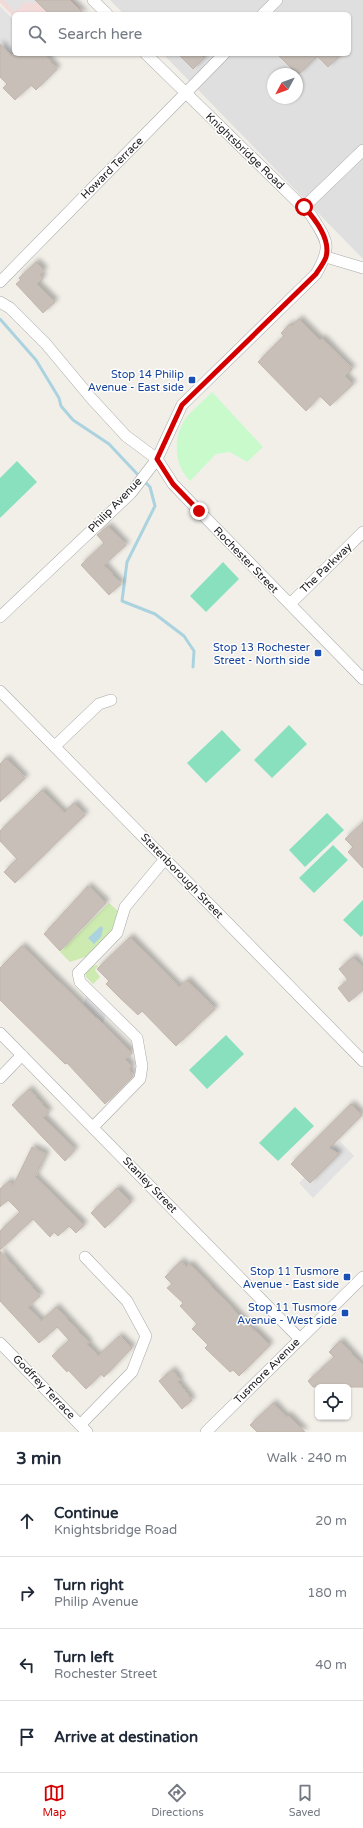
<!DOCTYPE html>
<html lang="en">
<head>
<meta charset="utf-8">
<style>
  :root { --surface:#fff; --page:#f2f2f3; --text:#1f2937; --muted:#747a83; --line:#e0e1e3; --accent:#d40000 }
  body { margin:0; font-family:"Varela Round",sans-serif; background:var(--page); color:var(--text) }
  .controls { position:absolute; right:12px; bottom:12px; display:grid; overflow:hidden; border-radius:6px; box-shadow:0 1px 3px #0004 }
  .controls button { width:36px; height:36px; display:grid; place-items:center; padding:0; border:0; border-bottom:1px solid var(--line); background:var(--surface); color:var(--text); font:20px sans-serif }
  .compass { position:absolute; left:267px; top:68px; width:36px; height:36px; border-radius:50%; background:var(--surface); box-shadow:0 1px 3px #0004; rotate:229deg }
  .stop { position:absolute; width:12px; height:12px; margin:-9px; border:3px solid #d40000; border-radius:50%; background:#fff }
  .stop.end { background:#d40000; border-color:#fff; box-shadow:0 1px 4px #0008 }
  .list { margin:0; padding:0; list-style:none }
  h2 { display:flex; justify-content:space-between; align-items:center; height:52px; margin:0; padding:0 16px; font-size:17px }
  h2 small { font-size:13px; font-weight:400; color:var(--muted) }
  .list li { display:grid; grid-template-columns:26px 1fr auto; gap:12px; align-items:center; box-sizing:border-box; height:72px; padding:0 16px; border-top:1px solid var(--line) }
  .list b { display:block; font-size:15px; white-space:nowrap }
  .list p { margin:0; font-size:13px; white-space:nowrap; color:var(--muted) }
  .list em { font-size:13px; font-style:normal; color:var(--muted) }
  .icon { flex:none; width:22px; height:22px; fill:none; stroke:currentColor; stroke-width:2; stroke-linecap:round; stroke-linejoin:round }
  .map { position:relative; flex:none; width:363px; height:1432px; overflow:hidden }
  .search { position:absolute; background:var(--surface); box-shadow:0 1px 3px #0004; left:12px; right:12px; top:12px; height:44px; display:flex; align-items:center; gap:10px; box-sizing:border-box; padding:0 14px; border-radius:6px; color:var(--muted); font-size:15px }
  .sheet { height:340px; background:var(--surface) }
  nav { display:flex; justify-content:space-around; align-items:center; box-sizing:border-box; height:56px; border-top:1px solid var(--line); background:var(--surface); font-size:11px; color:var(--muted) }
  nav a { display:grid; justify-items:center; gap:2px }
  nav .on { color:var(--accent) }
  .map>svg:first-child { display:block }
</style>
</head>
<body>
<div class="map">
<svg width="363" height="1432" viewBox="0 0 363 1432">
  <defs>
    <filter id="shadow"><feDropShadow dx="3.5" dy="-3.5" stdDeviation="2" flood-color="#0004"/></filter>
  </defs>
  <rect width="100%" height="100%" fill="#f2efe9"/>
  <path fill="#e0dfdf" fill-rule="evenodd" d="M110,0H363V259L163,54H349V14H124ZM273,74H297V98H273Z"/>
  <path fill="#f2dad9" d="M0,0H72L86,14H14V17L0,3Z"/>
  <path fill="#cdebb0" d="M109,903L118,911L113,930L88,956L70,962L60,952Z
    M97,965L98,966L95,970L100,977L93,984L86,977V972L92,966Z"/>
  <path fill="#c8facc" d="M212,392L263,447L247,462L230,452L216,454L190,481C174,465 172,437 186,418C193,409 204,401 212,392Z"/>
  <path fill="#88e0be" d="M17,461L37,482L0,518V478Z
    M223,562L239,579L206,612L190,596Z
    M289,725L307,744L272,778L254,760Z
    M222,730L241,750L206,783L187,763Z
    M327,813L344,830L305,867L289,850Z
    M333,845L348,860L314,893L299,878Z
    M363,900V935L361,937L343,920Z
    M226,1035L244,1054L207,1089L189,1070Z
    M295,1107L314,1126L278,1161L259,1143Z"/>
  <path fill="#e2e2e2" d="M4,0H38L34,4L25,2L15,12Z
    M0,6L14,20V54H10L0,44Z
    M86,996L106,1015L103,1023L84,1004Z
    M340,1141L354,1156L313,1198L299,1183Z"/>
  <path fill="#aad3df" d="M101,926L103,928L101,937L94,944L88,938Z"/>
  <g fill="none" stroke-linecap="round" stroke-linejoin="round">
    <path stroke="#aad3df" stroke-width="3" d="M0,319L36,360L59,398L61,406L73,420L109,444L140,477
      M144,481L150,487L155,506L127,562L122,601L155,614L184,636L194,651L193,667"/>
  </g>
  <path fill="#c7bfb8" stroke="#c4b6ab" filter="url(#shadow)" d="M35,0H70L84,14H49Z
    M0,44L11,56L15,54H44L57,69L36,90L31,85L15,100L3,88L7,84L0,77Z
    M178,54H200L204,58L193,69Z
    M277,54H341L328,67L317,56L298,75Z
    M36,262L44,270L40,275L43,278L37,284L55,302L43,313L16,284L21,280L19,278Z
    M299,319L320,340L322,338L352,369L345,376L353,384L330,406L320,396L306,411L258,362L284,336L281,333L290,324L292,326Z
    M108,526L126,545L104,565L121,584L109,595L81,565L104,543L97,535Z
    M6,758L25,778L0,802V764Z
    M42,790L64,813L74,803L85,815L15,883L4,872L17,859L0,841V831Z
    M363,822V868L348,852L353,847L345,839Z
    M88,886L106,903L60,951L44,934Z
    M130,937L179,987L187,980L215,1009L176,1046L142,1011L138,1015L120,998L106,984L109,981L97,969Z
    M22,946L132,1053L125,1059L132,1066L129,1069L133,1076L105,1104L67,1063L65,1064L0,1000V968Z
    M353,957L363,968V990L349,1002L338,988L348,980L339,969Z
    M29,1089L49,1112L43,1117L75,1150L65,1161L12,1105Z
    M351,1104L362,1115L329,1148L339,1154L310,1183L291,1164Z
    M32,1147L46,1154L35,1177L84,1225L76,1233L69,1226L58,1236L54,1232L50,1237L33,1219L0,1250V1231L20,1212L8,1200L0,1207V1189L9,1181L13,1186Z
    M117,1188L131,1202L105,1228L91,1213Z
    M0,1251L40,1296L28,1307L41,1321L56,1307L89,1343L87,1344L98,1356L119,1336L132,1348L104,1377L101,1374L86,1389L68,1370L67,1372L52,1356L69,1340L57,1327L39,1343L0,1301Z
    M181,1261L186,1267L190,1264L254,1331L255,1330L270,1345L239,1376L233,1370L230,1372L205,1348L208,1345L192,1329L197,1324L180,1306L183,1303L167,1288L172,1284L165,1277Z
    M340,1341L363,1366V1387H313L308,1381L334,1357L329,1352Z
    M172,1370L180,1380L178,1382L192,1400L182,1409L159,1381Z
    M273,1403L286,1417L288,1415L305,1432H257L250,1425Z"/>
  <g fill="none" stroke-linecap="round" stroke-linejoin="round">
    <defs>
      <path id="minor" d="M93,0L107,14
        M263,14L277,0
        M304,207L363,150
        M326,257L363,268
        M0,282L224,54
        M0,302L10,308L46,344L91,398L126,436L157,459L173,484L199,511L363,679
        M290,604L363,532
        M0,617L131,493L157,459L182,405L316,274C333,245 327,241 311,215L146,54
        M0,691L363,1061
        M55,746L99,704L111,700
        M0,1033L299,1338
        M0,1078L22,1055
        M93,1127L140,1079L142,1066L137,1038L80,982L78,973L117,933L125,907L165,859
        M0,1343L87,1432
        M80,1425L132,1372L146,1336L127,1301L85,1257
        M206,1432L363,1277"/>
    </defs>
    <use href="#minor" stroke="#a9a9a9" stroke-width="12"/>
    <use href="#minor" stroke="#fff" stroke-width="11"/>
  </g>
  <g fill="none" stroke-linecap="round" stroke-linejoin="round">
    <path stroke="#d40000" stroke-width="5" d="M199,511L173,484L157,459L182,405L316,274C319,269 324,263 326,257C331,239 316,220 304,207"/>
  </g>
  <g fill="#1a4fb4" stroke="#fff" stroke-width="1.5">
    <rect x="188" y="376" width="8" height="8" rx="2"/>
    <rect x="314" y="649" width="8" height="8" rx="2"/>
    <rect x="343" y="1273" width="8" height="8" rx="2"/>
    <rect x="341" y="1309" width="8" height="8" rx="2"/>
  </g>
  <g text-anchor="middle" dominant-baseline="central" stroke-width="3" stroke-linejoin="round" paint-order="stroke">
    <g font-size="11" fill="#222" stroke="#fff">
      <text transform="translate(245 151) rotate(44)">Knightsbridge Road</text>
      <text transform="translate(112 168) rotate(-45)">Howard Terrace</text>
      <text transform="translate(115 505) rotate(-46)">Philip Avenue</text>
      <text transform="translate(246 560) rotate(46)">Rochester Street</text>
      <text transform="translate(326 568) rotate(-44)">The Parkway</text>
      <text transform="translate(182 876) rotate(46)">Statenborough Street</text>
      <text transform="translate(150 1185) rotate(46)">Stanley Street</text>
      <text transform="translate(267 1371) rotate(-45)">Tusmore Avenue</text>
      <text transform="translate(44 1387) rotate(46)">Godfrey Terrace</text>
    </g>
    <g font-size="11" fill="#164399" stroke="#fff" text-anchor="end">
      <text x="184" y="374">Stop 14 Philip<tspan x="184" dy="13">Avenue - East side</tspan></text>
      <text x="310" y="647">Stop 13 Rochester<tspan x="310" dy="13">Street - North side</tspan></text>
      <text x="339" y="1271">Stop 11 Tusmore<tspan x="339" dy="13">Avenue - East side</tspan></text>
      <text x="337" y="1307">Stop 11 Tusmore<tspan x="337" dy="13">Avenue - West side</tspan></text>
    </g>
  </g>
</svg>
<div class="controls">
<button><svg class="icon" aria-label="locate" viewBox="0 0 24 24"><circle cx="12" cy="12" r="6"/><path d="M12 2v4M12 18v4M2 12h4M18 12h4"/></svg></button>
</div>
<svg class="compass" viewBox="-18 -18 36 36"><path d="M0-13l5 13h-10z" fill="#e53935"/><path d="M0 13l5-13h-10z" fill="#747a83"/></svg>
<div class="stop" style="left:304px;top:207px"></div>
<div class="stop end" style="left:199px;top:511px"></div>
<div class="search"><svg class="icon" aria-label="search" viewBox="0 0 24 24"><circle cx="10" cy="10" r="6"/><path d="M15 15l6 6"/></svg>Search here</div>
</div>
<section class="sheet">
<h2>3 min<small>Walk · 240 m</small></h2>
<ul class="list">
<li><svg class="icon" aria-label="ahead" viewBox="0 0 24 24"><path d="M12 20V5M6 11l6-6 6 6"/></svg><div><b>Continue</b><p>Knightsbridge Road</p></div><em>20 m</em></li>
<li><svg class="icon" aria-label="right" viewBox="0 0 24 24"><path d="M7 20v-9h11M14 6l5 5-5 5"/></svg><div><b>Turn right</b><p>Philip Avenue</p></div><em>180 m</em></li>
<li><svg class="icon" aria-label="left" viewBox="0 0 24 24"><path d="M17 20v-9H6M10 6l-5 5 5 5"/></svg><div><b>Turn left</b><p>Rochester Street</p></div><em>40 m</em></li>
<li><svg class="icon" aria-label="arrive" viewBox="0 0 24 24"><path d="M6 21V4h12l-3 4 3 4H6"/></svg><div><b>Arrive at destination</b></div></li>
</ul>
</section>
<nav>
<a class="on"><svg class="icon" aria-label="map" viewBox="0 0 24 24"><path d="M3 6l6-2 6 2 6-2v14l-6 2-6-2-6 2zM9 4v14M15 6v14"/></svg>Map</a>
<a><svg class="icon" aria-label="directions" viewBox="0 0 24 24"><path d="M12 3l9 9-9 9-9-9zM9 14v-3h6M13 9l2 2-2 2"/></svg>Directions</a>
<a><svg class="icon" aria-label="saved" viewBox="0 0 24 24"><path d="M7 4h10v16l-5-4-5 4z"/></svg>Saved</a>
</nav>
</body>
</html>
